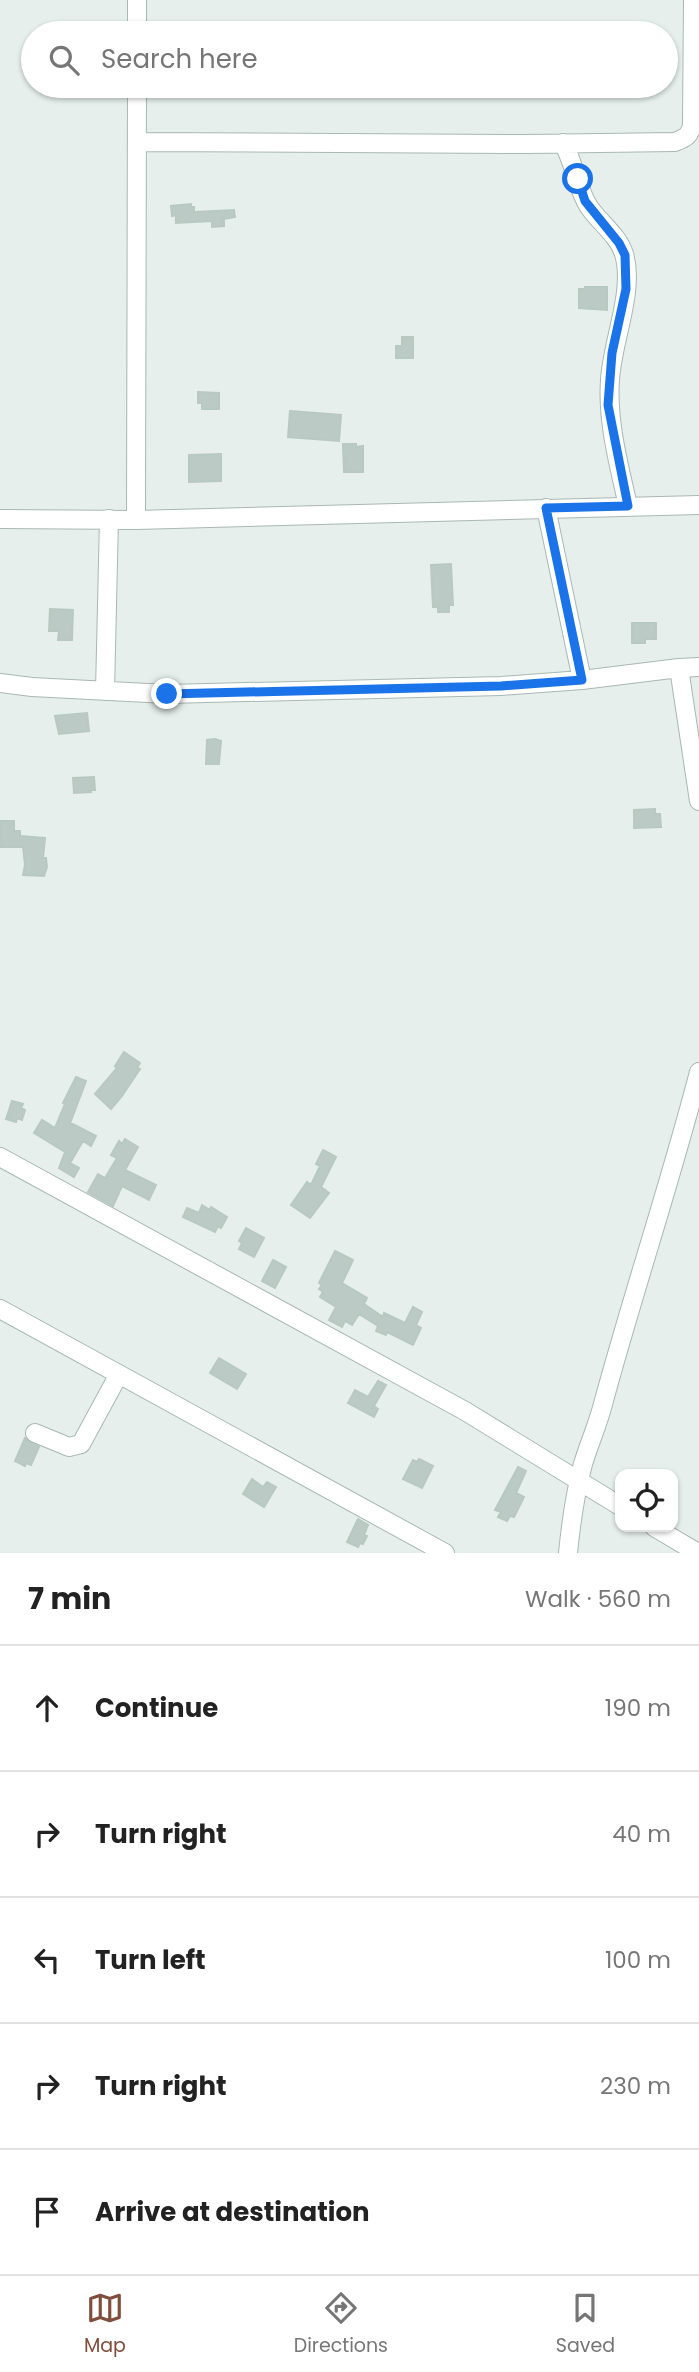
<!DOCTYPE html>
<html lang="en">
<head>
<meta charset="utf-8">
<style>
  :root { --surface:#fff; --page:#f6f6f6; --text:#222; --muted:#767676; --line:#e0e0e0; --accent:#804e3d }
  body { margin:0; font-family:Poppins,sans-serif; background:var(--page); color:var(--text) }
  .controls { position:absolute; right:21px; bottom:21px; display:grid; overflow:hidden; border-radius:14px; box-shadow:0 2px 5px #0004 }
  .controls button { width:63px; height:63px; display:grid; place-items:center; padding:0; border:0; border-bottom:2px solid var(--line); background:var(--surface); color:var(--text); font:35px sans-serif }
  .stop { position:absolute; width:21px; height:21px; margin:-16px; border:5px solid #1a73e8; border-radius:50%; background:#fff }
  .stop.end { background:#1a73e8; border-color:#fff; box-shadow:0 2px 7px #0008 }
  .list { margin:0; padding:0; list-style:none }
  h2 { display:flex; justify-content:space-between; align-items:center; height:91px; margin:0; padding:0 28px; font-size:30px }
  h2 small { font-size:23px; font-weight:400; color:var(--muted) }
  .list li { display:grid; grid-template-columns:46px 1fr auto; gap:21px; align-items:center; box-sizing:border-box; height:126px; padding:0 28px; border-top:2px solid var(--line) }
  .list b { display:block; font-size:26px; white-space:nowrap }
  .list em { font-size:23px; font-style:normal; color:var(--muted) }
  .icon { flex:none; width:38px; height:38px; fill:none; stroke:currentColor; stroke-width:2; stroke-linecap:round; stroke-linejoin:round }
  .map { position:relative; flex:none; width:699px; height:1553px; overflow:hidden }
  .search { position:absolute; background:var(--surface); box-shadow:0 2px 5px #0004; left:21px; right:21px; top:21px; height:77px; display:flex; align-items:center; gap:18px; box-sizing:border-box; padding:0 24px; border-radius:38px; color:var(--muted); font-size:26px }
  .sheet { height:721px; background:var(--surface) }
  nav { display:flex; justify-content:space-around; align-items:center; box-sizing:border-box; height:98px; border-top:2px solid var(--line); background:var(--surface); font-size:19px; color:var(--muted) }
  nav a { display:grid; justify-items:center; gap:4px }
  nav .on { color:var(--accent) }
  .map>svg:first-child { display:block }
</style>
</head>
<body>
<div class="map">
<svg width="699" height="1553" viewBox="0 0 699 1553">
  <rect width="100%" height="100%" fill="#e6efeb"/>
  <path fill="#bbcac4" stroke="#b8c9c2" stroke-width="2" d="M191,204V207H194V212L234,210L235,217L224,219V226L212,227V221L176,223V215L172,216L171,206Z
    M585,287H607V310L579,308V289H585Z
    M402,337H413V358H396V346H402Z
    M198,392L219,393V409H202V403H198Z
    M290,411L341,415L339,441L288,437Z
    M343,444H356V447L363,446V472H344Z
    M221,454V481L189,482V455Z
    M451,564L453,605H449V612H438V607H433L431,565Z
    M50,609L73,610L72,640H58L59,631H49Z
    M632,623H656V639H645V643H632Z
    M87,713L89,731L59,734L55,716Z
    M215,739L221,741L219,764H206L207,740Z
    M94,777L95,790H90L91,792L74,793L73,778Z
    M655,809V814H660L661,827L634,828V810Z
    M0,821H14V831H20V836L45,838L43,858H46L47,867L44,876L23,875L25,865L23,847H0Z
    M124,1052L140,1063L137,1068L140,1069L122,1096L111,1109L95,1094L117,1068L115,1066Z
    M76,1077L86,1081L69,1126L71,1123L96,1136L91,1146L83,1141L70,1163L79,1168L74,1177L59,1168L65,1152L34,1133L42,1120L55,1128L65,1104L63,1103Z
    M12,1101L23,1104L21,1108L25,1110L22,1120L17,1118L16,1122L6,1119Z
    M125,1139L138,1147L125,1170L156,1185L149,1200L122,1186L113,1206L88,1192L98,1174L105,1178L117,1158L111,1155L119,1141L122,1144Z
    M323,1150L336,1157L321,1187L329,1193L310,1218L291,1205L307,1182L311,1185L320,1166L316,1164Z
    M202,1205L210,1210L211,1207L227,1217L221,1228L218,1226L215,1232L183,1217L187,1208L199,1213Z
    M246,1228L264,1238L254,1257L239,1249L242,1243L239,1241Z
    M335,1251L353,1260L342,1283L367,1298L364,1304L383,1317L384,1313L405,1323L413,1307L422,1312L416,1325L421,1328L413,1345L387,1332L386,1335L376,1331L378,1326L359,1314L352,1325L345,1321L342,1327L329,1320L336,1307L320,1297L323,1292L319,1289L322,1285L319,1283Z
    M273,1260L286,1267L275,1288L262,1281Z
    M219,1358L246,1374L237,1389L210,1373Z
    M378,1381L386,1385L374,1406L378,1409L374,1417L348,1403L355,1390L368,1397Z
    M25,1438L39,1447L31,1465L26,1463L25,1466L15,1461Z
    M419,1459L433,1466L422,1488L403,1479L413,1460L417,1462Z
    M518,1467L526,1471L516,1493L524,1497L514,1517L510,1516L507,1521L498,1517L501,1512L495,1510Z
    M252,1479L263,1487L267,1482L276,1487L264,1507L243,1494Z
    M358,1519L368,1525L364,1535L367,1536L363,1544L360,1543L358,1547L347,1542Z"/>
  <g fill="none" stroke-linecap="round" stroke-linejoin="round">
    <defs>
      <path id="minor" d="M137,33V0
        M137,142L526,144L675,142C685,138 690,136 692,125L693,0
        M563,143C575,164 577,189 589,207C600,223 618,235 624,254C635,291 612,341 610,380C607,422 619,465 628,506
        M546,508L582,680
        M0,519L136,520L699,505
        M136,520L137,86
        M679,668L699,667
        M0,683L32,687L167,694L501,686L582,680L679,668L699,801
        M105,691L109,519
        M0,1157L465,1411L620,1506
        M0,1309L445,1553
        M35,1433L69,1447L81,1444L119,1374
        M654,1527L698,1553
        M568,1553C571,1523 575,1493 583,1464C589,1444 598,1424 603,1404C633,1293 670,1184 699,1072"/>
    </defs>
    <use href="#minor" stroke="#a8b8b2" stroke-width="20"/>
    <use href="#minor" stroke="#fff" stroke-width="18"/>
  </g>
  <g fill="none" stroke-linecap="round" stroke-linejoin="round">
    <path stroke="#1a73e8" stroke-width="9" d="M167,694L501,686L582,680L546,508L628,506L608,405L612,353L626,289L625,255L619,243L585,201L578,179"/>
  </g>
</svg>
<div class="controls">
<button><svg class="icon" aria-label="locate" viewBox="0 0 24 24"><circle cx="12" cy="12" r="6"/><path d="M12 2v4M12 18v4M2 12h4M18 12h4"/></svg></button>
</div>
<div class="stop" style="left:578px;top:179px"></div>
<div class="stop end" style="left:167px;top:694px"></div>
<div class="search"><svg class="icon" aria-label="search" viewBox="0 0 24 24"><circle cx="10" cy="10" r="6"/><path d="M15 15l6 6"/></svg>Search here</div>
</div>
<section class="sheet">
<h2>7 min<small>Walk · 560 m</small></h2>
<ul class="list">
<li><svg class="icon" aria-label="ahead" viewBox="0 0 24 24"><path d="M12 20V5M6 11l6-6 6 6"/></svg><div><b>Continue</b></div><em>190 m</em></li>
<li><svg class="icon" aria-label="right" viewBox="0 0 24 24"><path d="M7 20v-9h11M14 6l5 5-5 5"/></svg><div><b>Turn right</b></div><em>40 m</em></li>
<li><svg class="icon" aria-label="left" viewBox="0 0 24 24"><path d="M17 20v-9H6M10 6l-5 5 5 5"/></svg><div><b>Turn left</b></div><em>100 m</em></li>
<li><svg class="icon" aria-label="right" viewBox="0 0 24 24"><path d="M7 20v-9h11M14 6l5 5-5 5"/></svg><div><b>Turn right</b></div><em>230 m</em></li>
<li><svg class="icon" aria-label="arrive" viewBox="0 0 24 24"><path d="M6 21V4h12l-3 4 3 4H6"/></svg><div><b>Arrive at destination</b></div></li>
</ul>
</section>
<nav>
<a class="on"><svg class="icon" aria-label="map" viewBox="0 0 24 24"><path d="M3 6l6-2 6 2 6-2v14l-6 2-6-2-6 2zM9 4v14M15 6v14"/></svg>Map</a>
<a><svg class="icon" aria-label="directions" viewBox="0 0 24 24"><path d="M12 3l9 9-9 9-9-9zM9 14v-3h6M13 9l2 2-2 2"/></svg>Directions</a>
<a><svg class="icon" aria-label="saved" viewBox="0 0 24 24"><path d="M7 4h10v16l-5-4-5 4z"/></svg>Saved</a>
</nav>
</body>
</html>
